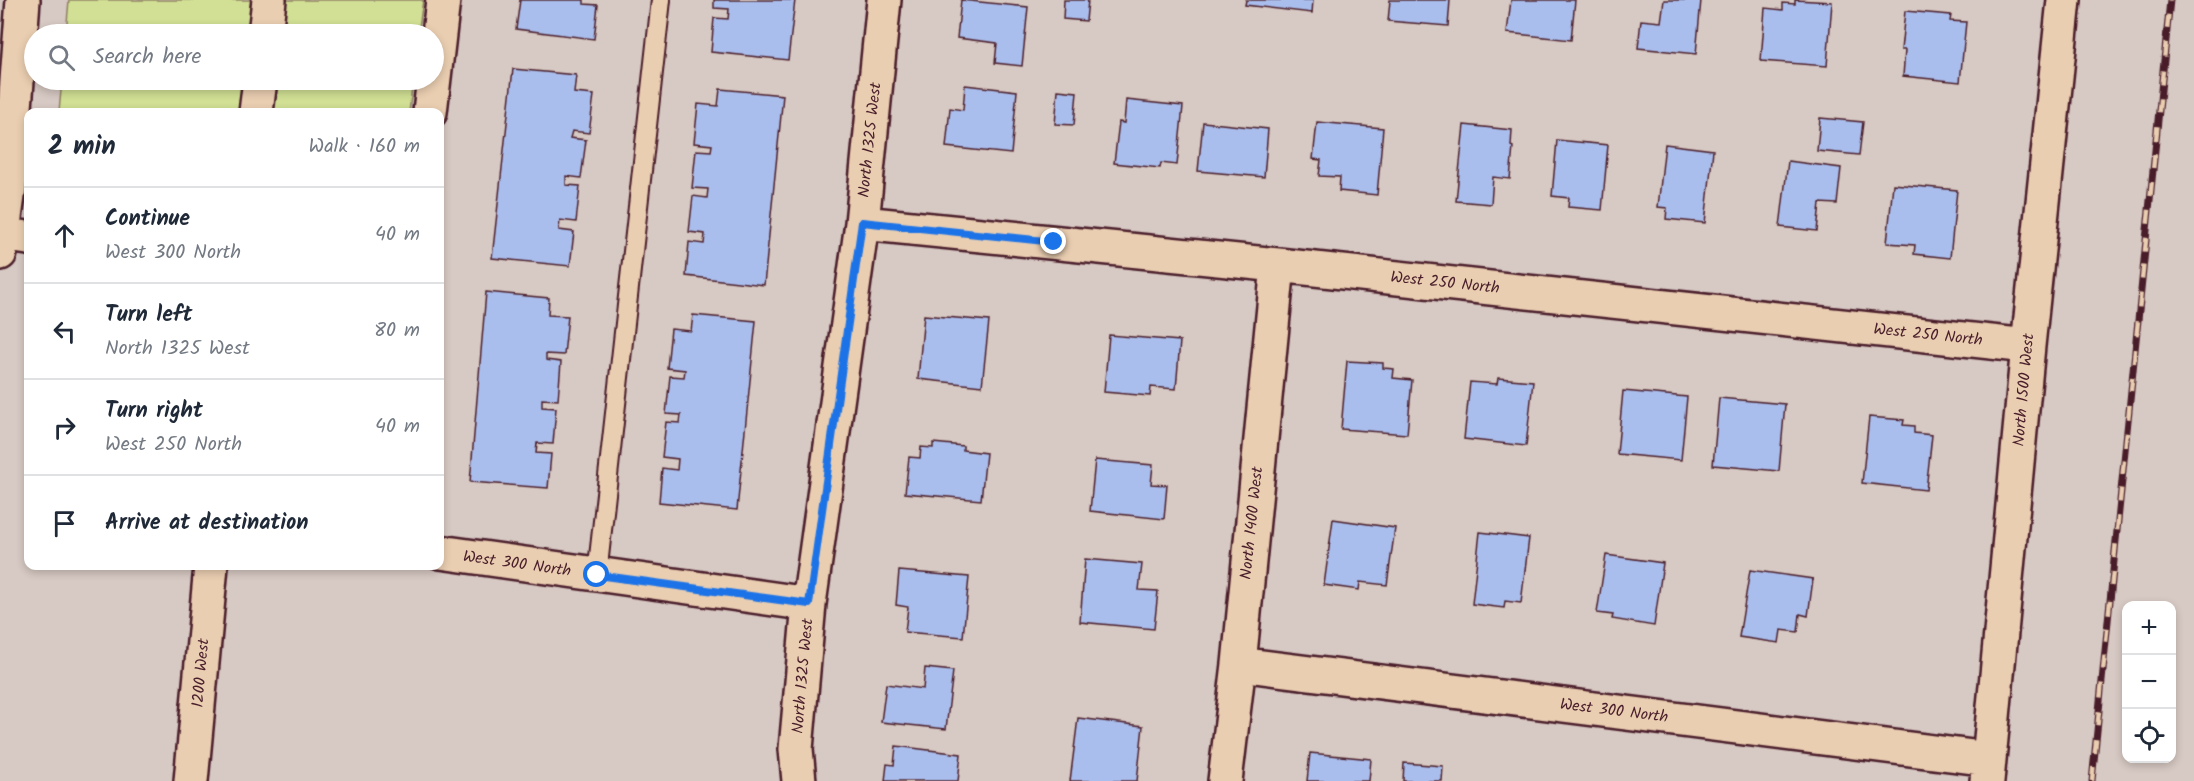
<!DOCTYPE html>
<html lang="en">
<head>
<meta charset="utf-8">
<style>
  :root { --surface:#fff; --page:#f6f6f7; --text:#1f2937; --muted:#747a83; --line:#e0e1e3 }
  body { margin:0; font-family:Kalam,sans-serif; background:var(--page); color:var(--text) }
  .controls { position:absolute; right:18px; bottom:18px; display:grid; overflow:hidden; border-radius:12px; box-shadow:0 3px 9px #0003 }
  .controls button { width:54px; height:54px; display:grid; place-items:center; padding:0; border:0; border-bottom:2px solid var(--line); background:var(--surface); color:var(--text); font:30px sans-serif }
  .stop { position:absolute; width:18px; height:18px; margin:-14px; border:4px solid #1a73e8; border-radius:50%; background:#fff }
  .stop.end { background:#1a73e8; border-color:#fff; box-shadow:0 2px 6px #0008 }
  .list { margin:0; padding:0; list-style:none }
  h2 { display:flex; justify-content:space-between; align-items:center; height:78px; margin:0; padding:0 24px; font-size:26px }
  h2 small { font-size:20px; font-weight:400; color:var(--muted) }
  .list li { display:grid; grid-template-columns:39px 1fr auto; gap:18px; align-items:center; box-sizing:border-box; height:96px; padding:0 24px; border-top:2px solid var(--line) }
  .list b { display:block; font-size:22px; white-space:nowrap }
  .list p { margin:0; font-size:20px; white-space:nowrap; color:var(--muted) }
  .list em { font-size:20px; font-style:normal; color:var(--muted) }
  .icon { flex:none; width:33px; height:33px; fill:none; stroke:currentColor; stroke-width:2; stroke-linecap:round; stroke-linejoin:round }
  .map { position:relative; flex:none; width:2194px; height:781px; overflow:hidden }
  .search { position:absolute; background:var(--surface); box-shadow:0 3px 9px #0003; left:24px; top:24px; width:420px; height:66px; display:flex; align-items:center; gap:15px; box-sizing:border-box; padding:0 21px; border-radius:33px; color:var(--muted); font-size:22px }
  .panel { position:absolute; background:var(--surface); box-shadow:0 3px 9px #0003; left:24px; top:108px; width:420px; height:462px; border-radius:12px }
  .map>svg:first-child { display:block }
</style>
</head>
<body>
<div class="map">
<svg width="2194" height="781" viewBox="0 0 2194 781">
  <rect width="100%" height="100%" fill="#d7c9c3"/>
  <filter id="ink" filterUnits="userSpaceOnUse"><feTurbulence type="fractalNoise" baseFrequency=".0167" numOctaves="2"/><feDisplacementMap in="SourceGraphic" scale="12" xChannelSelector="R" yChannelSelector="G"/><feConvolveMatrix kernelMatrix="1 2 1 2 8 2 1 2 1" color-interpolation-filters="sRGB"/></filter>
  <g filter="url(#ink)">
    <path fill="#d1e094" stroke="#8e8060" stroke-width="1.5" d="M69,0H423L418,34H66Z
      M62,80H413L409,112H59Z"/>
    <path fill="#aabeed" stroke="#4a1f2b" stroke-width="1.5" d="M520,0H584V4L598,5L594,39L516,29Z
      M714,0H795L788,60L711,52L714,18L728,19L729,9L714,8Z
      M961,0L1028,7L1022,66L995,63L997,43L957,38Z
      M1064,0H1088L1086,21L1063,19Z
      M1246,0H1313L1312,13L1245,5Z
      M1390,0H1450L1448,26L1388,21Z
      M1511,0H1575L1571,40L1507,33Z
      M1664,0H1701L1696,54L1638,48L1641,20L1661,22Z
      M1795,0L1832,2L1827,66L1761,61L1765,8L1783,10V3L1795,4Z
      M1905,11L1951,15L1950,21L1966,22L1960,82L1903,76L1905,50H1901Z
      M513,69L576,75L574,93L594,95L589,133L572,131L570,138L586,140L581,178L566,176V185L580,186L576,222L560,220L559,230L574,232L570,266L492,258Z
      M965,85L1017,91L1011,154L946,147L950,108L963,110Z
      M720,89L783,95L764,285L686,276L689,242L704,244L705,234L689,232L693,196L707,198L708,189L692,188L696,150L711,151L712,145L694,143L698,104L718,106Z
      M1058,90L1077,92L1074,125L1055,124Z
      M1126,100L1183,106L1177,165L1161,163L1160,168L1114,163L1119,122L1124,123Z
      M1820,118L1863,122L1859,155L1817,151Z
      M1203,122L1268,129L1264,177L1198,171Z
      M1317,122L1383,128L1377,195L1339,191L1340,177L1319,176L1321,160L1313,159Z
      M1464,125L1512,130L1511,146L1513,147L1510,179L1493,177L1491,204L1456,201Z
      M1557,140L1608,145L1602,210L1568,207L1569,198L1552,196Z
      M1665,144L1713,150L1705,223L1666,219L1667,208L1658,207Z
      M1788,161L1841,168L1837,204L1820,203L1817,231L1780,227Z
      M1893,184L1957,190L1950,258L1914,254L1915,245L1887,243Z
      M486,292L549,298L548,315L568,316L564,355L546,354V360L561,362L558,400L542,399V407L556,408L553,444L537,443L536,453L551,454L548,488L470,482Z
      M693,315L756,321L737,510L659,502L662,468L677,470L678,459L662,457L666,422L680,423L681,415L666,414L670,376L684,377L685,370L667,368L671,329L691,331Z
      M924,315L989,321L982,386L918,379Z
      M1109,335L1180,341L1176,389L1151,387L1150,396L1104,392Z
      M1347,361L1383,363V368L1394,369L1393,378L1412,380L1407,434L1341,429Z
      M1498,378L1533,381L1526,446L1464,439L1470,382L1497,384Z
      M1623,391L1687,397L1681,460L1617,454Z
      M1719,398L1785,404L1779,471L1713,465Z
      M1869,417L1904,420L1903,425L1914,426V433L1932,435L1926,490L1862,483Z
      M933,443L963,446V450L986,453L981,500L905,493L909,457L920,458L921,447L933,448Z
      M1095,460L1153,465L1151,484L1167,485L1164,519L1090,511Z
      M1333,519L1395,528L1387,585L1360,582L1359,590L1324,585Z
      M1480,532L1529,538L1521,603L1505,601L1504,608L1472,604Z
      M1606,555L1663,563L1654,626L1612,619L1613,615L1597,613Z
      M1085,559L1142,564L1139,590L1158,591L1154,629L1080,622Z
      M1750,570L1813,579L1808,616L1800,614L1798,632L1781,630L1779,643L1739,637Z
      M899,571L969,577L963,637L905,632L908,607L896,605Z
      M925,668L953,671L946,729L881,722L886,684L923,689Z
      M1078,718L1143,726L1137,781H1070Z
      M896,746L961,754L958,781H885L887,764L894,765Z
      M1310,753L1371,759L1369,781H1307Z
      M1404,763L1443,766L1442,781H1403Z"/>
    <g fill="none" stroke-linecap="round" stroke-linejoin="round">
      <defs>
        <path id="lane" d="M597,575L661,0"/>
        <path id="street" d="M430,112L443,0
          M862,223L1278,265L2028,346
          M0,234L28,238
          M440,552L809,604
          M1239,664L1989,759
          M799,781L796,749L809,604L862,223L884,0
          M1225,781L1239,664L1278,265
          M1987,781L2028,346L2064,0"/>
        <path id="secondary" d="M265,34L269,0
          M256,112L260,80
          M0,253L9,189L23,0
          M191,781L211,566"/>
      </defs>
      <use href="#lane" stroke="#4a1f2b" stroke-width="22"/>
      <use href="#street" stroke="#4a1f2b" stroke-width="38"/>
      <use href="#secondary" stroke="#4a1f2b" stroke-width="38"/>
      <use href="#lane" stroke="#eaceb1" stroke-width="18"/>
      <use href="#street" stroke="#eaceb1" stroke-width="33"/>
      <use href="#secondary" stroke="#eaceb1" stroke-width="33"/>
      <defs>
        <path id="rail" d="M2092,781L2170,0"/>
      </defs>
      <use href="#rail" stroke="#4a1f2b" stroke-width="7"/>
      <use href="#rail" stroke="#eaceb1" stroke-width="4.5" stroke-dasharray="14" stroke-linecap="butt"/>
    </g>
  </g>
  <g fill="none" stroke-linecap="round" stroke-linejoin="round" filter="url(#ink)">
    <path stroke="#1a73e8" stroke-width="8" d="M597,575L809,604L862,222L1054,242"/>
  </g>
  <g text-anchor="middle" dominant-baseline="central" stroke-width="4.5" stroke-linejoin="round" paint-order="stroke">
    <g font-size="16" fill="#4a1f2b" stroke="#eaceb1">
      <text transform="translate(870 140) rotate(-84)">North 1325 West</text>
      <text transform="translate(1445 283) rotate(6)">West 250 North</text>
      <text transform="translate(1928 335) rotate(6)">West 250 North</text>
      <text transform="translate(2024 390) rotate(-85)">North 1500 West</text>
      <text transform="translate(1252 523) rotate(-84)">North 1400 West</text>
      <text transform="translate(517 564) rotate(8)">West 300 North</text>
      <text transform="translate(201 673) rotate(-85)">1200 West</text>
      <text transform="translate(803 676) rotate(-85)">North 1325 West</text>
      <text transform="translate(1614 711) rotate(7)">West 300 North</text>
    </g>
  </g>
</svg>
<div class="controls">
<button>+</button>
<button>−</button>
<button><svg class="icon" aria-label="locate" viewBox="0 0 24 24"><circle cx="12" cy="12" r="6"/><path d="M12 2v4M12 18v4M2 12h4M18 12h4"/></svg></button>
</div>
<div class="stop" style="left:597px;top:575px"></div>
<div class="stop end" style="left:1054px;top:242px"></div>
<div class="search"><svg class="icon" aria-label="search" viewBox="0 0 24 24"><circle cx="10" cy="10" r="6"/><path d="M15 15l6 6"/></svg>Search here</div>
<section class="panel">
<h2>2 min<small>Walk · 160 m</small></h2>
<ul class="list">
<li><svg class="icon" aria-label="ahead" viewBox="0 0 24 24"><path d="M12 20V5M6 11l6-6 6 6"/></svg><div><b>Continue</b><p>West 300 North</p></div><em>40 m</em></li>
<li><svg class="icon" aria-label="left" viewBox="0 0 24 24"><path d="M17 20v-9H6M10 6l-5 5 5 5"/></svg><div><b>Turn left</b><p>North 1325 West</p></div><em>80 m</em></li>
<li><svg class="icon" aria-label="right" viewBox="0 0 24 24"><path d="M7 20v-9h11M14 6l5 5-5 5"/></svg><div><b>Turn right</b><p>West 250 North</p></div><em>40 m</em></li>
<li><svg class="icon" aria-label="arrive" viewBox="0 0 24 24"><path d="M6 21V4h12l-3 4 3 4H6"/></svg><div><b>Arrive at destination</b></div></li>
</ul>
</section>
</div>
</body>
</html>
